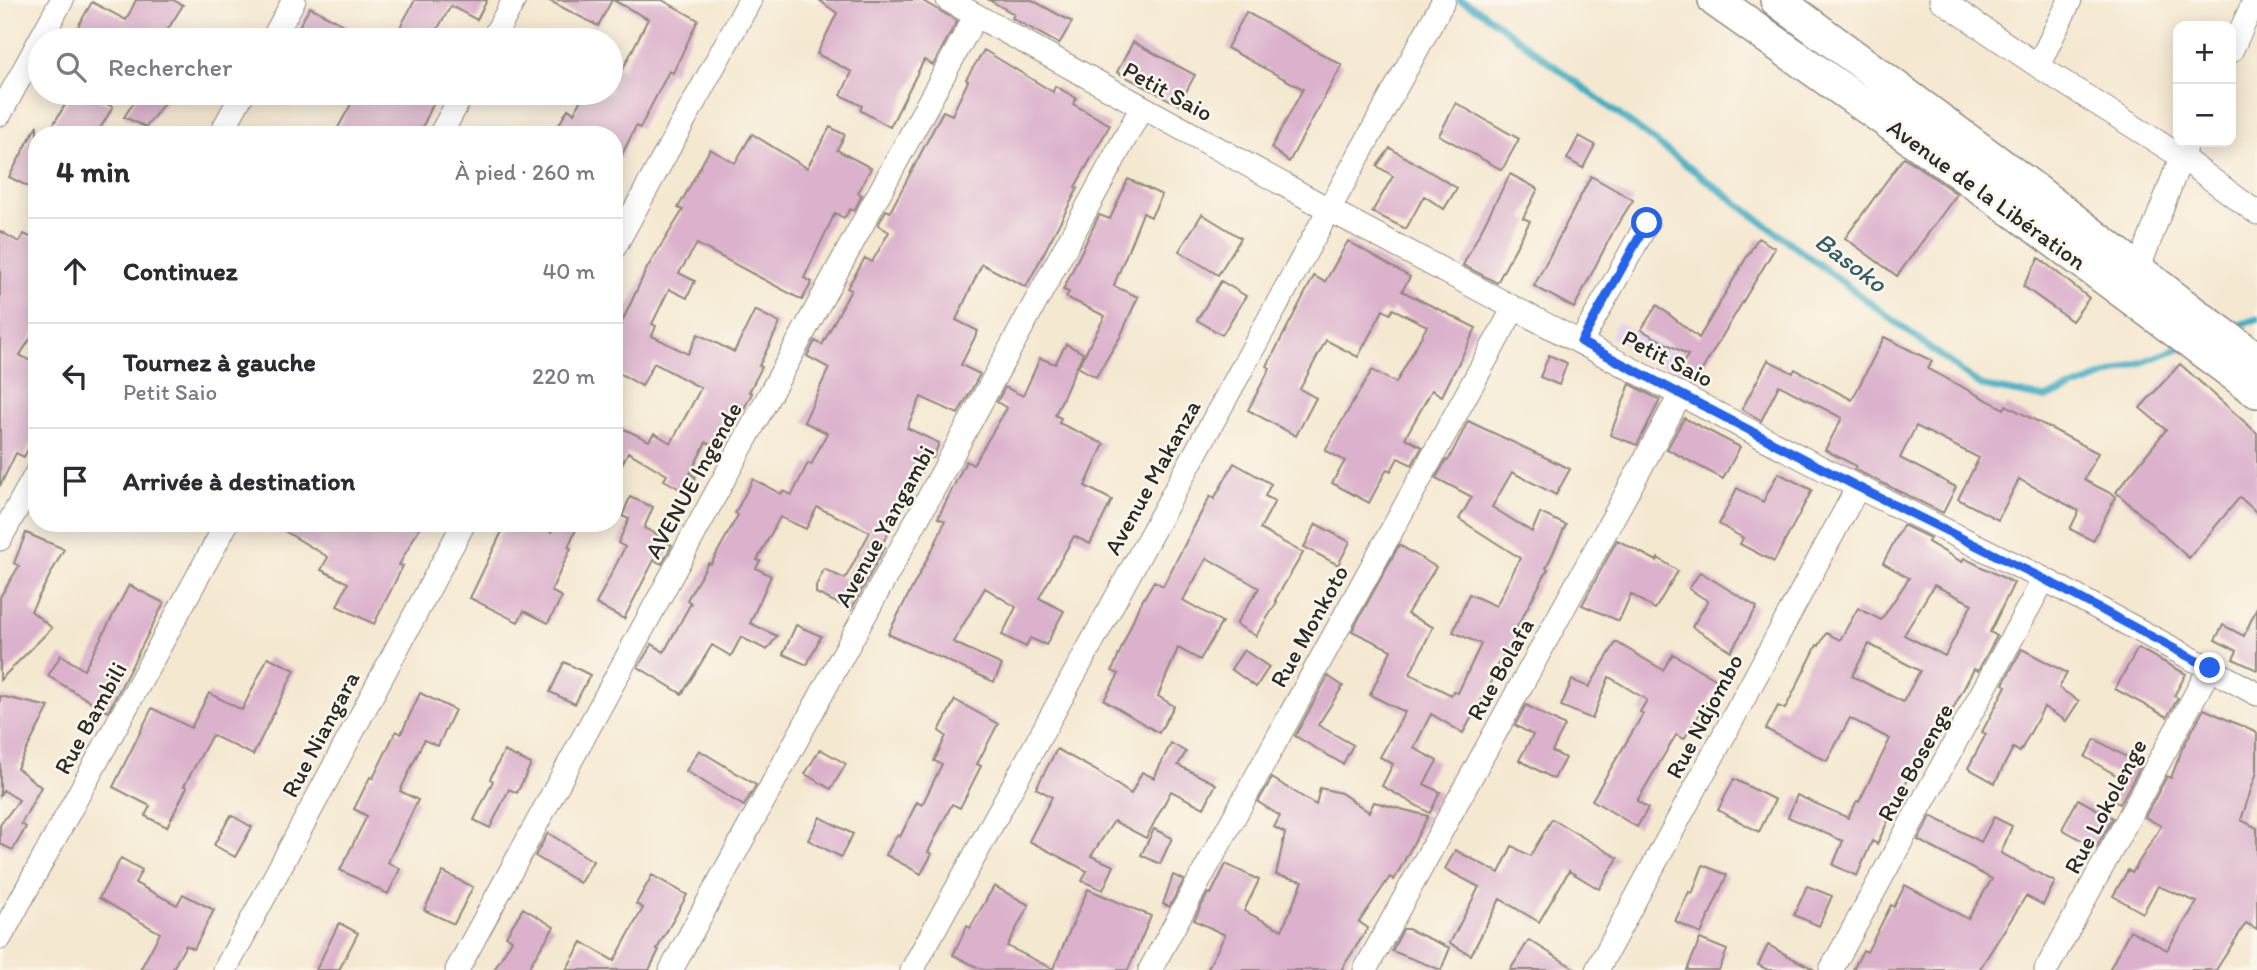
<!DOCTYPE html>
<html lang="fr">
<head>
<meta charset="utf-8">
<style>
  :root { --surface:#fff; --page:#f7f7f7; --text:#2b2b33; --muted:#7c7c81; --line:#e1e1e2 }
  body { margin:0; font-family:Itim,sans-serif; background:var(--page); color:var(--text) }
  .controls { position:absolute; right:21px; top:21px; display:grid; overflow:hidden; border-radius:14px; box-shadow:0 4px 18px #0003 }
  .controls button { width:63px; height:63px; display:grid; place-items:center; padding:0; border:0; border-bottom:2px solid var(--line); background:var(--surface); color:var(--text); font:35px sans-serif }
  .stop { position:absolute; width:21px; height:21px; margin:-16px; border:5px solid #2563eb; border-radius:50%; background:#fff }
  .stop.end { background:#2563eb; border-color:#fff; box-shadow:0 2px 7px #0008 }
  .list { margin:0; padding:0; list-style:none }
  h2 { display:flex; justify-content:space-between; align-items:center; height:91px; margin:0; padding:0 28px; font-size:30px }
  h2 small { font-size:23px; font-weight:400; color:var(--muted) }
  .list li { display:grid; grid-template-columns:46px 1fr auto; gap:21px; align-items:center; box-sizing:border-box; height:105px; padding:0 28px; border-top:2px solid var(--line) }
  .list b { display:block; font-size:26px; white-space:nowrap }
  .list p { margin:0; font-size:23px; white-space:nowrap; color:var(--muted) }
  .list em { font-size:23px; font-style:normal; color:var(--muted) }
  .icon { flex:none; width:38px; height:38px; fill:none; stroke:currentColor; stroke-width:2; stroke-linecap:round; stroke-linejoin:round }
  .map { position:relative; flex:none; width:2257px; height:970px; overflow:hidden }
  .search { position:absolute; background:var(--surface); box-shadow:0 4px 18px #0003; left:28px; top:28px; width:595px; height:77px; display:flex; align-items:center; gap:18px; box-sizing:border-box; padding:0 24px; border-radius:38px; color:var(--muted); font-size:26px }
  .panel { position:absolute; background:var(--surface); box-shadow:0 4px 18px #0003; left:28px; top:126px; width:595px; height:406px; border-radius:28px }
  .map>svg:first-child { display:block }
</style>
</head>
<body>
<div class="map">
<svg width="2257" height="970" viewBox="0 0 2257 970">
  <rect width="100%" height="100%" fill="#fbf7ec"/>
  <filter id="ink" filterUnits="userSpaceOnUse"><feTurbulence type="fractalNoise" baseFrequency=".0143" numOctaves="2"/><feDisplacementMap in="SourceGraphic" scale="14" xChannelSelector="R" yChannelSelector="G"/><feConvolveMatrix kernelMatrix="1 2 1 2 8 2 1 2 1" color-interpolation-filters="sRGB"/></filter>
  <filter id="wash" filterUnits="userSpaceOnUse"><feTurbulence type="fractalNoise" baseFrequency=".00686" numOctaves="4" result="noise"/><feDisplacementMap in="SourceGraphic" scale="28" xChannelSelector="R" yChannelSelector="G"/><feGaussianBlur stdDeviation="1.57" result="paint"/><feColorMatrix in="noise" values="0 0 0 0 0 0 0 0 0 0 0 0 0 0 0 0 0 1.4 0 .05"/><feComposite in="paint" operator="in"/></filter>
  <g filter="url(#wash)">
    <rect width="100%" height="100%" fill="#f5e8d1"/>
    <path fill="#e4d3f1" d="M1617,322L1682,354L1674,371L1611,337Z"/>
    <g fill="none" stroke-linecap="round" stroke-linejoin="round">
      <path stroke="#43adc3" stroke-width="7" d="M1460,0L1481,11L1981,386L2045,398L2183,347
        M2233,327L2257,319"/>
    </g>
    <g id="blocks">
      <path fill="#dbb1cc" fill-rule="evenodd" d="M136,0H173L183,5L161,40H70L92,2L126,20Z
        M415,0H487L477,20L451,6L431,40H393Z
        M548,0H612L598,26Z
        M613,0H662L698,20L673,73L669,71L640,128L636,126L614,171V135H553L568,109L574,113L584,93H611V63L623,69L648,19Z
        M819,0H921L957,21L933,65L924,60L890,127L860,110L862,106L841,95L852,72L817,54L837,13Z
        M989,0H1032L1072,22L1059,44L1012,18L1014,14Z
        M310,7L372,40H316L297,30Z
        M1246,12L1342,65L1289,162L1271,148L1303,89L1227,48Z
        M1133,42L1195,75L1179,105L1117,72Z
        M984,50L1053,92L1055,86L1076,98L1073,104L1110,125L1075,187L1078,188L1026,287L982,264L956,320L978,331L961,365L980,374L958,414L921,397L907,428L939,443L933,458L928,456L911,497L909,496L882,544L885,547L851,610L816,593V586L824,569L845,579L870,532L817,507L806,529L780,517L757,560L760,561L756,568L771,576L750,623L777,636L767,650L741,637L731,656L712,645L682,694L638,667L652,644L664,652L691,603L687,600L708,563L711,564L738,515L735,513L753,479L781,494L783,491L792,495L808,463L811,465L827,433L804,422L829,368L807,356L815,341L822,345L851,290L847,288L865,258L872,262L889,232L878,225L886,210L890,212L943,111L952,115L968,81L966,79Z
        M72,93H86L113,107L96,135H47Z
        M140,93H154L167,99L146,127L124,117Z
        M357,93H438L419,135H334Z
        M1456,103L1519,139L1502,170L1439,135Z
        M37,125V191L9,177Z
        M830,127L845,135L837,150L871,168L858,193L862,195L854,211L850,209L844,218L835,213L804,278L812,282L802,300L697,244L679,273L695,281L687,298L669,289L652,324L656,326L652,336L688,354L698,334L734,352L755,310L780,323L759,366L762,367L749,392L752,393L744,409L742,408L720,449L706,442L690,474L696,477L687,493L664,480L667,475L628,452L614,481V424L649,441L654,433L671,443L701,388L654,363L642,386L614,370V339L647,268L683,210L678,208L710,149L735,163L752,134L807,168Z
        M1579,136L1595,145L1583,168L1567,159Z
        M1390,148L1457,188L1444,209L1424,196L1406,229L1372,212L1393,176L1377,166Z
        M1904,157L1957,194L1897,276L1845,238Z
        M1510,174L1538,189L1523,218L1530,221L1497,283L1463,265Z
        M1591,176L1633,200L1614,230L1574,308L1534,286Z
        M1128,179L1162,195L1151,217L1143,213L1116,280L1114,286L1138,297L1120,337L1096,377L1078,367L1105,316L1066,297L1069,292L1063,290L1099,215L1110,219Z
        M1202,214L1241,238L1218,275L1179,251Z
        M0,231L19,242L24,234L37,240V328L20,355L37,365V432L24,457L16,453L0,486Z
        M1758,238L1775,248L1696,380L1679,370L1688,355L1641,330L1657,305L1699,338Z
        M1348,241L1410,277L1402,291L1476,328L1442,396L1432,390L1405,438L1422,447L1412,465L1398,458L1391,471L1387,469L1369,503L1332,483L1345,461L1325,450L1372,370L1396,383L1427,326L1393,309L1390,314L1383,310L1358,357L1326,340L1300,389L1316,398L1296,436L1248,410L1270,368L1267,366L1314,276L1325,282Z
        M2039,258L2089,298L2072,321L2023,286Z
        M1221,281L1246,296L1222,335L1197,320Z
        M1884,337L1932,361L1928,369L2004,409L2006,405L2098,453L2084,480L2116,496L2093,541L2070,529L2079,511L2019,479L1998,520L1958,499L1979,458L1916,426L1900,458L1956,487L1943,513L1854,469L1856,466L1825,450L1842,418L1779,385L1761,421L1742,409L1768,360L1793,373L1795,369L1852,400Z
        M1066,344L1083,353L1055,415L1061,418L1059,423L1104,444L1085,486L1112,500L1090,544L1074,536L1039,598L1064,611L1046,645L1030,638L1026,647L1002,635L1016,607L985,588L953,642L1002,665L994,682L888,634L936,542L945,521L938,518L966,461L973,465L1007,408L997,402L1005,387L1023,396L1040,358L1055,364Z
        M1549,355L1567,363L1559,385L1540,377Z
        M2180,364L2257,433V513L2240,497L2189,558L2116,492L2166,430L2140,408Z
        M1630,384L1660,400L1637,445L1610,435Z
        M1684,418L1740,447L1723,479L1667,449Z
        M1468,421L1570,469L1556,495L1512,472L1492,507L1532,532L1540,513L1566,525L1546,568L1548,569L1515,631L1518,632L1492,673L1496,674L1463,733L1431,714L1414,748L1437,761L1424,784L1440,792L1430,813L1382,786L1393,764L1380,757L1405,712L1370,695L1391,650L1352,631L1399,545L1436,567L1407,614L1433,627L1410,674L1451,695L1453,691L1458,693L1481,644L1453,632L1469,594L1496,606L1520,558L1459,519L1472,497L1436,478L1446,460L1448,461Z
        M1234,463L1271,484L1265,496L1275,501L1260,529L1303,553L1275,600L1277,602L1256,636L1236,624L1259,588L1207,558L1183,600L1222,622L1200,660L1178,648L1158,696L1174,706L1159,733L1104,700L1119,674L1112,671L1138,608L1154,581L1163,586L1210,496L1214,499Z
        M1778,473L1812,490L1774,562L1740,544L1743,538L1719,524L1737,488L1763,502Z
        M630,497L653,507L644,528L669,540L668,543L672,545L662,564L654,560L624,619L596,604L625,547L618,543L629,519L622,516Z
        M271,523H370L386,532L391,523H422L399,565L403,566L374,624L337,606L348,583L321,570L328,557Z
        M506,523H535L551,532L555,523H579L568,547L571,548L551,591L562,597L548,623L524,611L518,622L470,598Z
        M1316,524L1350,542L1338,565L1304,547Z
        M1903,525L1930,538L1928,542L1962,562L1964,558L2014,583L1990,632L1997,636L1978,671L1974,669L1927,758L1920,754L1877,844L1872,841L1857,876L1833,865L1843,841L1788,817L1797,795L1848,818L1857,801L1859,802L1890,739L1850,718L1827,761L1766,729L1778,706L1785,709L1817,645L1819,646L1826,633L1840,640L1858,608L1881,620L1909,578L1883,563ZM1934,585L1972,604L1945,656L1904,635ZM1869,644L1920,671L1903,702L1852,676Z
        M26,533L64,549L31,611L52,628L0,680V597L19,566L14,563Z
        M1617,540L1657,561L1658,558L1678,571L1655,609L1631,594L1619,621L1582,605Z
        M1700,572L1757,607L1731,651L1692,627L1708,601L1689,589Z
        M129,585L164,603L108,712L48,676L61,655L84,670Z
        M2257,607V670L2233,659L2237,651L2215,640L2223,625L2244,636Z
        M796,625L821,636L807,665L783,654Z
        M1616,642L1663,670L1673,654L1720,682L1684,739L1676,735L1637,801L1648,808L1637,827L1592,800L1643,714L1640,712L1647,700L1609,677L1592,719L1561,706L1572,680L1589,687Z
        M2138,648L2186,674L2174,696L2178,698L2167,717L2115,689Z
        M2022,649L2067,673L2059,688L2079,701L2066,721L2044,707L2020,752L2013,748L1995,783L1968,768L1986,734L1982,732L2006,686L2003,684Z
        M1244,650L1269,667L1256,687L1231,669Z
        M268,657L295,670L253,755L212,735L184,786L187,787L167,827L145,816L150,806L113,787L152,708L191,728L209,693L242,710Z
        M564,662L590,675L575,704L550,692Z
        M1328,676L1343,686L1318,725L1353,745L1343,764L1295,736Z
        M420,693L455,710L438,746L424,740L400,791L418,800L388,862L400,869L388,894L340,870L367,816L354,809L370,777L373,778L396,731L401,734Z
        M0,696L49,707L17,768L41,787L21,824L26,827L13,850L0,844V825L19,800L3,790L0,795Z
        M955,700L998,724L977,764L981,766L960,808L952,804L928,852L932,854L921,874L886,855L897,835L900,837L917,802L922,805L942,764L934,761L946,736L939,731Z
        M1526,705L1565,726L1552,751L1565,758L1554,779L1519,760L1533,735L1515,725Z
        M2204,709L2257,733V772L2241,820L2257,828V929L2246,923L2216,970H2109L2130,930L2167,950L2197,902L2158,886L2143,913L2113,896L2128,870L2132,873L2161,826L2145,817L2167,776L2171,778L2182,749Z
        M2095,739L2130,759L2132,755L2143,762L2120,804L2114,801L2123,784L2119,782L2121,778L2085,757Z
        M1171,743L1186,752L1178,765L1216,784L1204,808L1171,791L1146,838L1114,821L1091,856L1114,866L1103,890L1082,881L1087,871L1029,841L1052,797L1036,788L1057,749L1095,770L1131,794L1142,772L1154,778Z
        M820,749L846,764L831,789L805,774Z
        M699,750L756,785L744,806L686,771Z
        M504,751L531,764L517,793L509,789L490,828L474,820L493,781L490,779Z
        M1272,778L1316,805L1320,788L1341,793L1369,812L1374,802L1428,816L1394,880L1390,877L1359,922L1368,928L1341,970H1207L1225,935L1194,920L1208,893L1211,894L1226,864L1259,880L1244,911L1282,930L1303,881L1276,875L1285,833L1274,827L1280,816L1258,802Z
        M1734,779L1775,800L1759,832L1718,810Z
        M2078,799L2113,818L2096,848L2062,829Z
        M231,815L252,827L235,857L214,845Z
        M1931,816L1981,842L1994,817L2012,826L2001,853L2055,882L2043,905L2026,896L1979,970H1853L1863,950L1867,952L1891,905L1894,907L1905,885L1968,919L1992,879L1918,840Z
        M820,817L853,834L841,857L808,840Z
        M1552,819L1618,858L1599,889L1569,871L1539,922L1500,899L1471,955L1450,943L1479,887L1445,869L1455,850L1499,873L1512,846L1530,856Z
        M1154,829L1172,838L1160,864L1141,855Z
        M548,833L593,861L580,883L535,856Z
        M121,858L142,870L135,883L177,905L183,894L214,910L194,949L186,945L172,970H140L160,933L99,898Z
        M1703,865L1727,875L1701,934L1675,921L1689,892L1692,894Z
        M443,872L473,887L454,924L424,910Z
        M652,875L687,895L657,949L659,950L649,970H566L582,942L614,961L643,908L636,904Z
        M1173,875L1184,880L1169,907L1163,904Z
        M994,886L1029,905L1007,946L1053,969L1088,889L1151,916L1128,970H983L953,955L967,926L970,928Z
        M1807,886L1832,896L1819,926L1794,915Z
        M523,908L554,927L527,970H494L512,940L506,936Z
        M339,923L358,933L339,970H316Z
        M1403,929H1408L1450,948L1441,970L1392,951Z
        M1700,939L1727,950L1719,970H1687Z
        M1529,940L1577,970H1510Z
        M1768,945L1815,970H1768L1758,965Z"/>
    </g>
  </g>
  <g filter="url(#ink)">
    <use href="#blocks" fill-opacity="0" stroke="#908a7e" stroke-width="2"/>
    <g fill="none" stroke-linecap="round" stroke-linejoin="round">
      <defs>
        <path id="minor" d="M948,0L1328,209L1514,308L1858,487L2044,579L2257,694
          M1941,0L2038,66L2180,156L2257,213
          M40,40L62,0
          M272,40L294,0
          M492,40L514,0
          M2231,51L2255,0
          M2038,66L2070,0
          M0,114L40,40
          M220,135L243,93
          M440,135L463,93
          M614,248L750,0
          M2138,270L2187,142
          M1581,342L1647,223
          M0,539L37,472
          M0,938L227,523
          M225,970L464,523
          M457,970L976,15
          M671,970L1142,107
          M912,970L1444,0
          M1150,970L1514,308
          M1365,970L1681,394
          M1597,970L1858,487
          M1831,970L2044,579
          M2046,970L2210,668"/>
        <path id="highway" d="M1715,0L2017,213L2257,391
          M1777,0L2032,188L2192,312L2257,359"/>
      </defs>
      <use href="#minor" stroke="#908a7e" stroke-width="25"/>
      <use href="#highway" stroke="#908a7e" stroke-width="36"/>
      <use href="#minor" stroke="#fff" stroke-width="23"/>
      <use href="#highway" stroke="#fff" stroke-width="33"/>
    </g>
  </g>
  <g fill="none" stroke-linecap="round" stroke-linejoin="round" filter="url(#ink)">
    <path stroke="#2563eb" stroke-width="9" d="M1647,223L1581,342L1858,487L2044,579L2210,668"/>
  </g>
  <g text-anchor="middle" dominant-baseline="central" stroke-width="5" stroke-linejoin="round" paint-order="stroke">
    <g font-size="24" fill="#2b2b2b" stroke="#fbf7ec">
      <text transform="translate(1168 91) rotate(29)">Petit Saio</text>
      <text transform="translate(1987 194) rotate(36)">Avenue de la Libération</text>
      <text transform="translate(1668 358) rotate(27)">Petit Saio</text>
      <text transform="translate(1152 477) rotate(-61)">Avenue Makanza</text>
      <text transform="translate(693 480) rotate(-61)">AVENUE Ingende</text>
      <text transform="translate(884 526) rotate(-61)">Avenue Yangambi</text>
      <text transform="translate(1309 626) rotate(-61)">Rue Monkoto</text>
      <text transform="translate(1500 669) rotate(-61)">Rue Bolafa</text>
      <text transform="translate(1704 716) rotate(-62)">Rue Ndjombo</text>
      <text transform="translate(90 718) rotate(-61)">Rue Bambili</text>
      <text transform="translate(320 734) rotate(-62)">Rue Niangara</text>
      <text transform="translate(1915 762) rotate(-61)">Rue Bosenge</text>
      <text transform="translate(2105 806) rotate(-62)">Rue Lokolenge</text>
    </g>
    <g font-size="26" font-style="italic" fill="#355f68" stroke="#fbf7ec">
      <text transform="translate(1851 262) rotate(37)">Basoko</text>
    </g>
  </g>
</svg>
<div class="controls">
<button>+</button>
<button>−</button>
</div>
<div class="stop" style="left:1647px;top:223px"></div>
<div class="stop end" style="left:2210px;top:668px"></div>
<div class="search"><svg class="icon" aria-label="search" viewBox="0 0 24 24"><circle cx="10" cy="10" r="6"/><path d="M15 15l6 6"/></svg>Rechercher</div>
<section class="panel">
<h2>4 min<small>À pied · 260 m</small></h2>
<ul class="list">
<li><svg class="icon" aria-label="ahead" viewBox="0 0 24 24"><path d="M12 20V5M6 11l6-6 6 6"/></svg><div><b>Continuez</b></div><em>40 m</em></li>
<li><svg class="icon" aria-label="left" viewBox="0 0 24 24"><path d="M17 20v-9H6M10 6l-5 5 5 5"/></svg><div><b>Tournez à gauche</b><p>Petit Saio</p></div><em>220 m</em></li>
<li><svg class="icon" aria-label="arrive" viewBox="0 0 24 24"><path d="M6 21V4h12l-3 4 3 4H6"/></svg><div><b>Arrivée à destination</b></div></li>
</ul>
</section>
</div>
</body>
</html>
